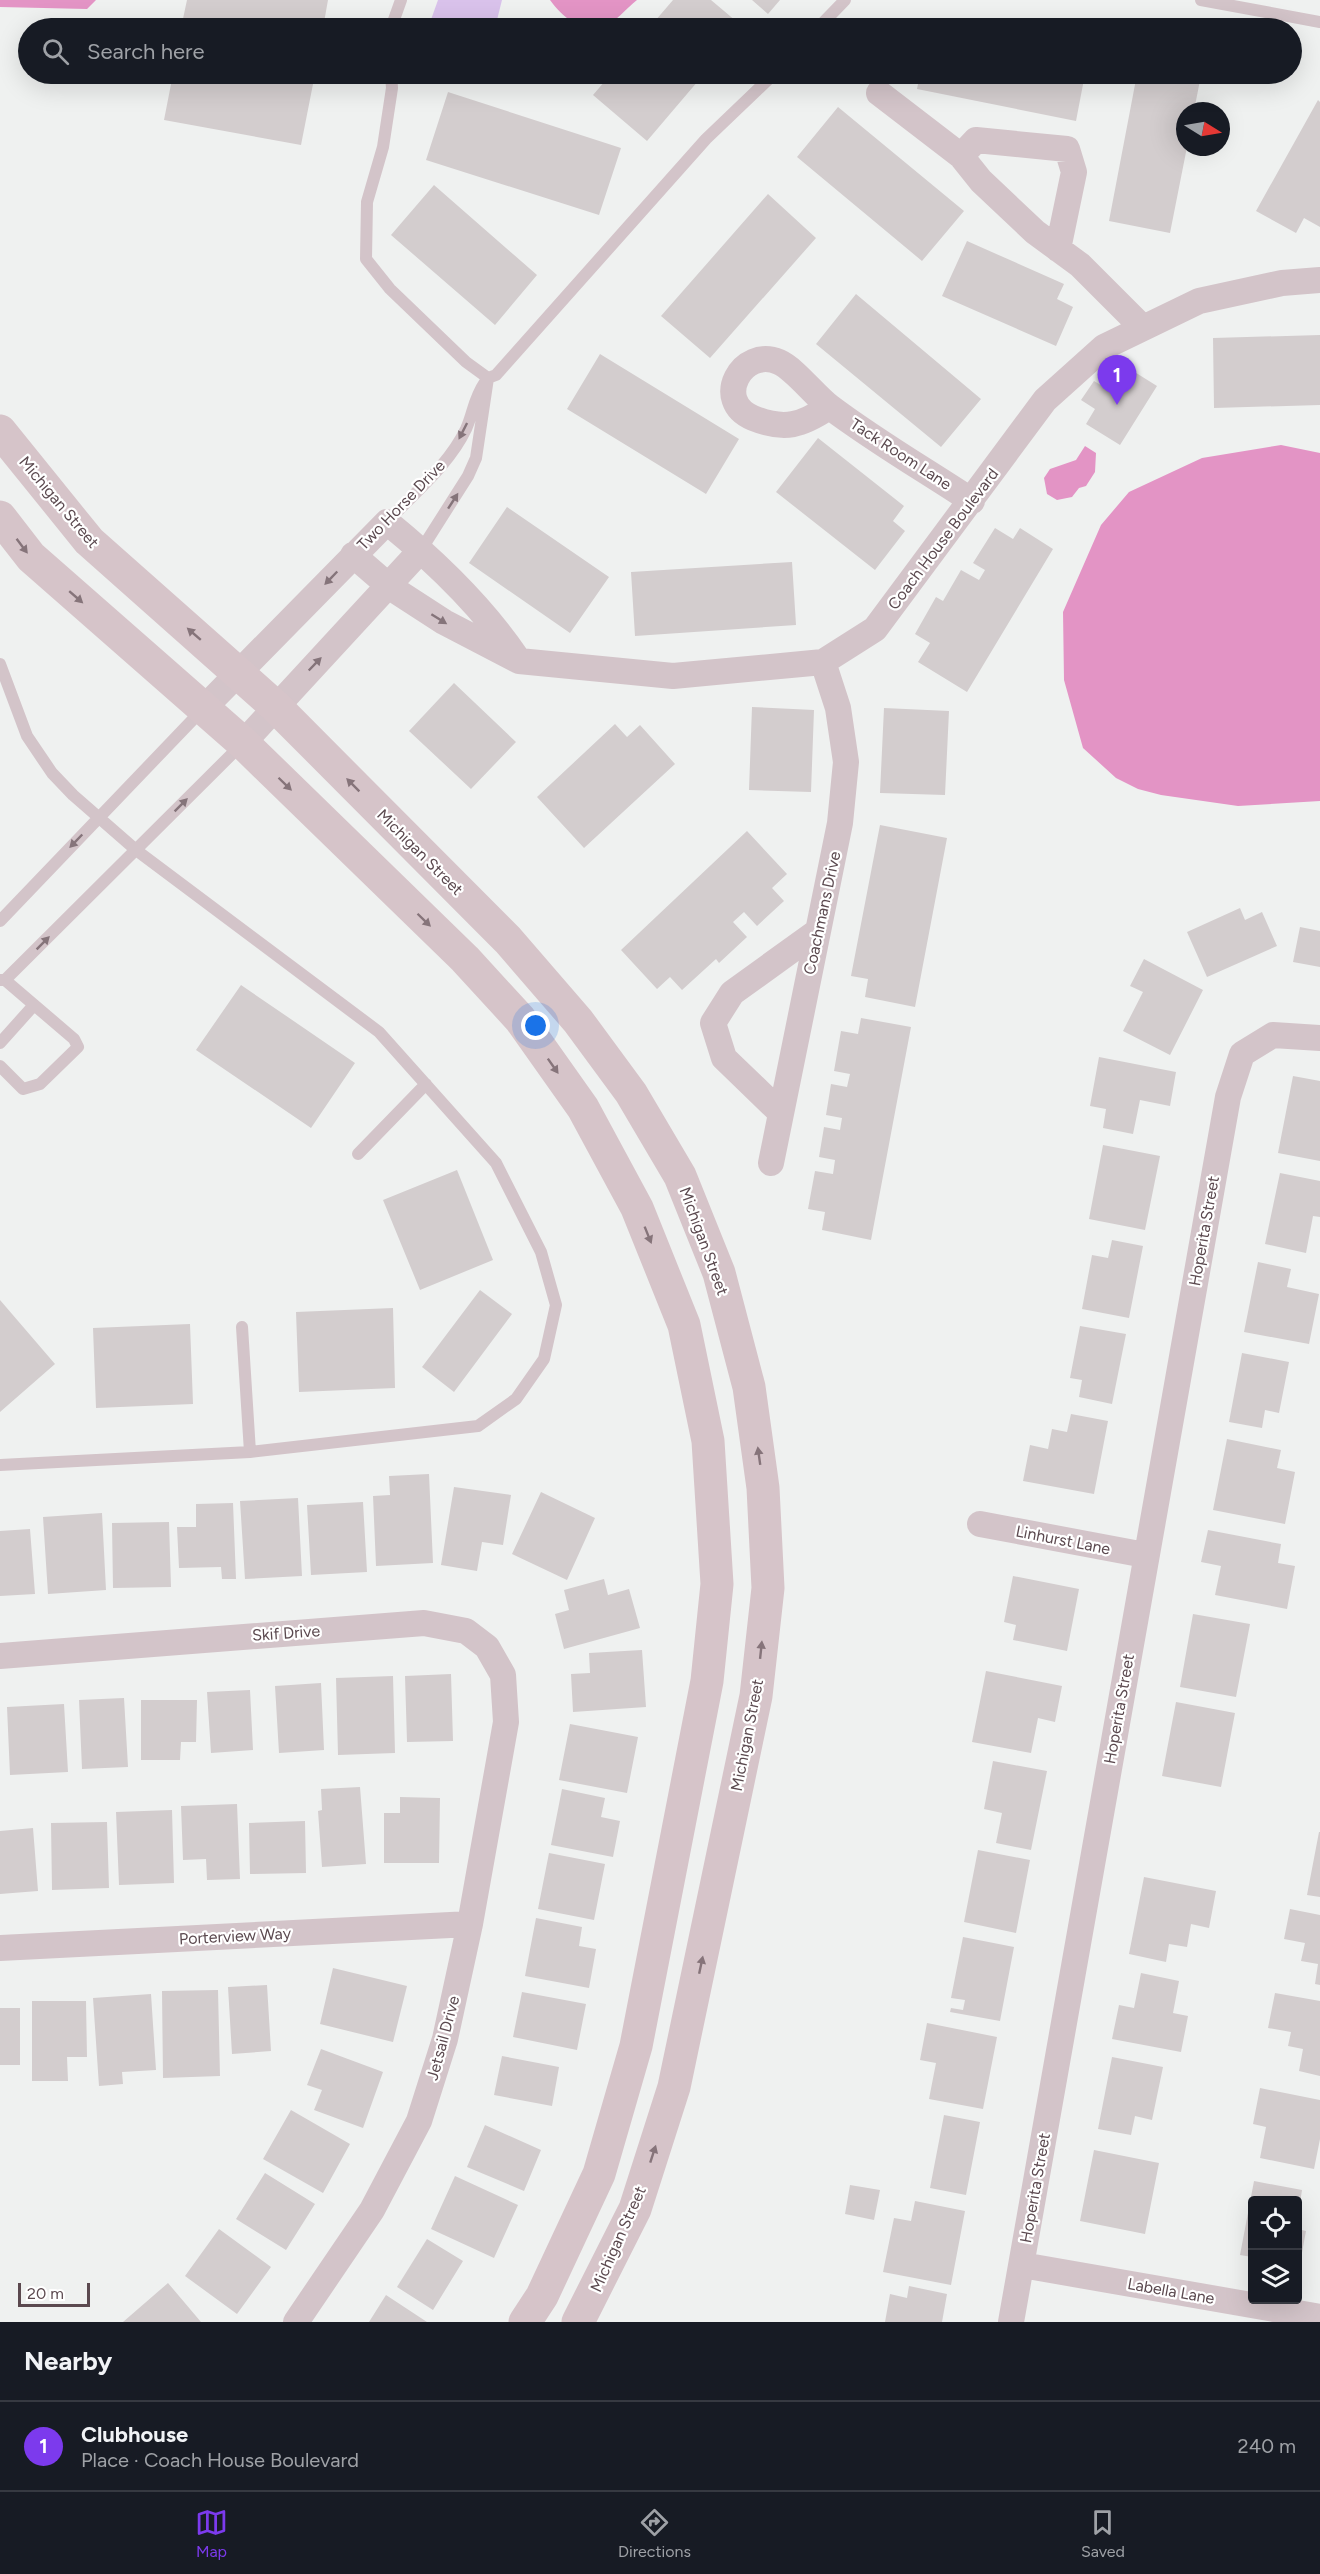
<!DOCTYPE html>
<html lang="en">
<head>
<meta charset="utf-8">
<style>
  :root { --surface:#171b24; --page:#242831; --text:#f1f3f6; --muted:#9ea1a6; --line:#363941; --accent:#7c3aed }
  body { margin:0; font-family:Figtree,sans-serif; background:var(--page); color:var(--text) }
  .controls { position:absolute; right:18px; bottom:18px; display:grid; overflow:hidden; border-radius:6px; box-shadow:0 6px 24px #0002 }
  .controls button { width:54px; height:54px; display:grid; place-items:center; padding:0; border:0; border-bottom:2px solid var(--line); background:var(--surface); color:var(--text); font:30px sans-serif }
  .compass { position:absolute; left:1176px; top:102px; width:54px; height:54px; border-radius:50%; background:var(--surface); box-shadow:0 6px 24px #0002; rotate:101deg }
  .scale { position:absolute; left:18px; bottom:15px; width:72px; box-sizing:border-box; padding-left:6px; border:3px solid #5b494f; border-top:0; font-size:16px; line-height:21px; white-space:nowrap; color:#5b494f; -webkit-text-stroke:4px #fff; paint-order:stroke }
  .you { position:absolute; left:536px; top:1026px; width:21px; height:21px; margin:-15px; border:4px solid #fff; border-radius:50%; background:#1a73e8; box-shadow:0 0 0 9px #1a73e833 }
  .badge { display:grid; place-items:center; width:39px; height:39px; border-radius:50%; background:var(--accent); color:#fff; font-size:20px; font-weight:700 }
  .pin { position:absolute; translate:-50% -50px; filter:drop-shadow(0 2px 3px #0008) }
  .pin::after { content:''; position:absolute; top:32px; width:21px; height:18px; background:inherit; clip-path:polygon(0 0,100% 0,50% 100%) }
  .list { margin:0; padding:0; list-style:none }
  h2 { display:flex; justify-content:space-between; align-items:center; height:78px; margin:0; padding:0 24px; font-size:26px }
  h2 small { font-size:20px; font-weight:400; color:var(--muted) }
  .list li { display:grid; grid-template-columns:39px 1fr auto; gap:18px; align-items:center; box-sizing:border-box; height:90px; padding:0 24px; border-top:2px solid var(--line) }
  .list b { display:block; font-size:22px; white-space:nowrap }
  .list p { margin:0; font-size:20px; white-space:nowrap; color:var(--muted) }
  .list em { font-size:20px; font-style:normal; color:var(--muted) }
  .icon { flex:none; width:33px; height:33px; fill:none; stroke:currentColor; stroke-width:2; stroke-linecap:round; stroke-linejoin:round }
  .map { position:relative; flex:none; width:1320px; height:2322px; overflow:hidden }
  .search { position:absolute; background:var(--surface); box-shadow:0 6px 24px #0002; left:18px; right:18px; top:18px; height:66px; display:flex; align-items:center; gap:15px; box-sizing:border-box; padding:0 21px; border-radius:33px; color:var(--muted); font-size:22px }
  .sheet { height:168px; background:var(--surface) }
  nav { display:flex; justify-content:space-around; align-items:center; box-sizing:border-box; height:84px; border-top:2px solid var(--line); background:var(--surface); font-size:16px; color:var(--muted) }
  nav a { display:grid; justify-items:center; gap:3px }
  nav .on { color:var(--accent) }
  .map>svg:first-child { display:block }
</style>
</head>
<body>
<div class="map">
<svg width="1320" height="2322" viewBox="0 0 1320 2322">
  <rect width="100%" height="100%" fill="#eff1f0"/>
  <path fill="#d9c2eb" d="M438,0H502L495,28H428Z
    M421,74H485L484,77L431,79Z"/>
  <path fill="#e394c5" d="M0,0H96L87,9L0,7Z
    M550,0H637C627,8 614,23 603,28C583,36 560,14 550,0Z
    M1281,445L1320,453V801L1238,806L1161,795L1138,789L1116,778L1083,748L1064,680L1063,612L1101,525L1129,492L1202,458Z
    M1085,446L1096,453L1095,472L1086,486L1079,488L1072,497L1057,500L1047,494L1044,478L1050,469L1076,460Z"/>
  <path fill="#d3cdce" d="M187,0H328L323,28H181Z
    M673,0H711L743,27L649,28Z
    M752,0H780L768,14Z
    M173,74H315L301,145L164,120Z
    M611,74H704L647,141L593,95Z
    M920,74H1085L1076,121L917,89Z
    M1137,74L1201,75L1194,111H1185L1187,147L1170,233L1109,221Z
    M448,92L621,148L599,215L426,160Z
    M1318,100L1320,102V227L1304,218L1296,233L1256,211Z
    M838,107L964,211L922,261L797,157Z
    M434,185L537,275L495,325L391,235Z
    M768,194L816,238L710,358L661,316Z
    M967,241L1064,284L1057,299L1073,307L1056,346L942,296Z
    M856,294L981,399L941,447L816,344Z
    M1320,335V405L1214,408L1213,338Z
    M600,354L739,439L706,494L567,409Z
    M1125,366L1157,386L1120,445L1086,424L1095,409L1081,400L1094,381L1109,390Z
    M818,438L904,506L893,521L905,531L875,570L776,492Z
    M507,507L609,577L570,633L469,563Z
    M995,528L1013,539L1020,528L1053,549L967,692L918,662L930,643L915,634L936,597L943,601L961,570L979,580L985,570L973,563Z
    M792,562L796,625L635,636L631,572Z
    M454,683L516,742L471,789L409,731Z
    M752,707L814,710L811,792L749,790Z
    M884,708L949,711L945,795L880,793Z
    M615,724L627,737L640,725L675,764L584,848L537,797Z
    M880,825L947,838L915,1007L865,997L868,979L851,976Z
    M747,831L787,874L772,888L784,901L757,926L744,912L733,922L747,937L719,963L716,959L682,990L670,977L657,989L621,950Z
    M1240,908L1245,920L1262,912L1277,946L1207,977L1187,932Z
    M1300,927L1320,931V967L1293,962Z
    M1144,959L1203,990L1170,1055L1123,1031L1143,992L1130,986Z
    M241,985L355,1063L311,1128L196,1050Z
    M861,1018L911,1027L871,1240L822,1230L825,1212L808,1209L815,1171L833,1174L835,1160L819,1157L824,1127L840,1130L842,1118L826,1115L831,1084L847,1087L850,1074L834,1071L841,1031L858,1034Z
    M1099,1057L1176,1072L1170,1106L1140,1100L1133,1134L1103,1128L1106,1109L1090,1106Z
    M1293,1076L1320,1081V1161L1278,1153Z
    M1103,1145L1160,1156L1145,1230L1089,1219Z
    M457,1170L493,1260L420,1290L383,1200Z
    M1280,1173L1320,1181V1217L1313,1216L1306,1253L1265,1244Z
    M1112,1240L1143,1246L1129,1318L1082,1309L1092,1255L1108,1258Z
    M1258,1262L1291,1269L1287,1287L1319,1294L1309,1344L1244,1332Z
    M480,1290L512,1314L454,1392L422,1367Z
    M0,1300L55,1364L0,1412Z
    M393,1308L395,1388L299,1392L296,1312Z
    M190,1324L193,1404L96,1408L93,1328Z
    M1080,1326L1126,1334L1112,1404L1079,1397L1082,1380L1070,1378Z
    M1242,1353L1289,1362L1279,1413L1265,1410L1262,1428L1229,1422Z
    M1071,1414L1108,1421L1094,1494L1023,1481L1030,1445L1048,1449L1052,1429L1067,1432Z
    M1227,1439L1281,1450L1277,1468L1295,1472L1285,1524L1213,1510Z
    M429,1474L433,1563L376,1566L373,1496L390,1495L389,1476Z
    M454,1487L511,1495L503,1545L482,1542L477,1571L441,1565Z
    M541,1492L595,1518L567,1580L512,1554Z
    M298,1498L302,1576L245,1579L240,1501Z
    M363,1502L367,1572L311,1575L307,1505Z
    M233,1503L236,1579H222L221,1567L179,1568L177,1527H196V1504Z
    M102,1513L106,1590L48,1594L43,1517Z
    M169,1522L171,1587L113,1588L112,1523Z
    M30,1529L35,1594L0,1596V1531Z
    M1208,1530L1281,1544L1278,1563L1295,1566L1287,1609L1215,1595L1221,1566L1201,1562Z
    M1013,1576L1079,1589L1067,1651L1013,1640L1016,1625L1004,1622Z
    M604,1579L608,1595L629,1589L640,1628L564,1649L555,1614L569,1610L564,1590Z
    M1193,1614L1250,1624L1236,1697L1180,1687Z
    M642,1650L646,1707L573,1712L571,1674L590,1673L589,1653Z
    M986,1671L1062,1686L1055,1722L1038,1718L1031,1753L972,1742Z
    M451,1674L453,1741L407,1742L405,1676Z
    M393,1676L395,1753L338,1755L336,1678Z
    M321,1683L324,1750L279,1753L275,1686Z
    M250,1690L253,1750L211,1753L207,1692Z
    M124,1698L128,1767L82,1769L79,1700Z
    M141,1700H197L196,1742H181L180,1760H141Z
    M1176,1702L1235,1713L1221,1787L1162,1776Z
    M64,1704L68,1772L10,1775L7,1707Z
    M570,1724L638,1737L627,1793L559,1780Z
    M993,1761L1047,1771L1031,1850L996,1843L1002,1813L984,1809Z
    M360,1787L366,1864L322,1867L318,1811L322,1810L321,1789Z
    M562,1789L605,1798L601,1817L620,1821L613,1857L551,1845Z
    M400,1797L440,1798L439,1863H384V1813H400Z
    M237,1804L240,1879L207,1880L206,1859L183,1860L181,1806Z
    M172,1810L174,1883L119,1885L116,1812Z
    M305,1821L306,1873L250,1874L249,1823Z
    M107,1822L109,1888L52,1890L51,1823Z
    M33,1828L38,1891L0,1894V1831Z
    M1319,1832H1320V1897L1307,1895Z
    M978,1850L1030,1860L1016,1933L964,1922Z
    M549,1853L605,1864L594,1920L538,1909Z
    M1144,1877L1216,1891L1209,1928L1191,1924L1187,1947L1169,1944L1166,1962L1129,1954Z
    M1290,1909L1320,1915V1985L1315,1984L1318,1964L1301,1961L1305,1943L1284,1939Z
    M536,1918L582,1927L579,1946L596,1949L589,1988L525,1976Z
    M963,1937L1014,1947L1000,2021L950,2012L951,2008L963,2010L965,2000L951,1998Z
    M333,1968L407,1986L393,2042L320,2024Z
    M1141,1973L1179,1981L1173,2013L1188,2016L1181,2052L1112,2039L1119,2005L1134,2008Z
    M267,1985L271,2051L232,2054L228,1987Z
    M218,1990L220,2076L163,2078L162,1991Z
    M522,1992L586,2004L577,2050L513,2037Z
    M1275,1993L1320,2001V2076L1299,2071L1303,2049L1288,2046L1291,2032L1268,2028Z
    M151,1994L156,2070L122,2072L123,2084L99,2086L93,1998Z
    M32,2001H86L87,2057H67L68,2081H32Z
    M0,2008H20V2065H0Z
    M927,2023L997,2037L983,2109L929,2099L936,2063L920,2060Z
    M321,2049L383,2072L363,2128L314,2110L322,2090L307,2085Z
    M502,2056L559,2067L552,2106L494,2095Z
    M1112,2057L1163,2067L1152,2120L1135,2116L1131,2135L1098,2129Z
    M1260,2088L1320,2100V2139L1314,2169L1260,2158L1266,2127L1253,2124Z
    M291,2110L350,2144L323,2193L263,2159Z
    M944,2115L980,2122L966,2195L930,2188Z
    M485,2125L541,2150L524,2191L467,2167Z
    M1094,2150L1159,2163L1145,2234L1080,2221Z
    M265,2173L315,2204L286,2250L236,2219Z
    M455,2176L518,2205L494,2258L431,2229Z
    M1254,2181L1302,2190L1299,2209L1298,2200H1252V2257L1240,2255Z
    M850,2185L880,2190L874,2220L845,2214Z
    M915,2201L965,2211L951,2285L883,2272L894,2218L911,2221Z
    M219,2229L271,2267L237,2314L185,2276Z
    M1298,2229L1306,2231L1299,2269H1298Z
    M427,2239L463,2261L433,2310L397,2287Z
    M168,2283L201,2322H123Z
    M909,2286L947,2294L942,2322H885L890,2294L907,2298Z
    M386,2295L427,2322H369Z"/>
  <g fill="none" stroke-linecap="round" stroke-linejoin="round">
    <path stroke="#d3c4c9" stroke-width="12" d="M1201,0L1320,22
      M391,28L401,0
      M818,28L845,0
      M391,74L392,88L383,147L367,202L366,259L390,289L466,362L488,378L496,375L706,139L774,74
      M387,522C414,493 449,465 466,429C474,411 473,400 485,382
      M421,550L468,476L476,458L488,378
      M0,664L27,736L52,773L73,795L136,850L379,1032L496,1163L541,1252L556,1305L544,1359L516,1399L478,1426L250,1452L0,1465
      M0,921L203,709
      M0,980H5L243,743
      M0,1043L34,1005
      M0,1066L23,1089L40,1084L78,1047L74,1039L5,980
      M358,1154L426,1084
      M242,1327L250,1452"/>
    <path stroke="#d3c4c9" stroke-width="26" d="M879,93L961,156
      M1058,249L1074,172L1067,149L976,140L961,156L981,181L1035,232L1080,265L1143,328
      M829,407C802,425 785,431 753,418C712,401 742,346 779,362C795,369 815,396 830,407C875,441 925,470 972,501
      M353,555L390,587L444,622L519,661L673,676L823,662L875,629L1045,400L1104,347L1199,301L1282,283L1320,280
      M204,708L387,522C436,562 482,606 517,658
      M243,743L421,550
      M781,1113L724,1058L713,1023L732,993L818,931
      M771,1163L840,823L846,762L838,708L823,662
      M980,1524L1145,1555
      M0,1656L424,1623L466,1631L487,1647L503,1675L506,1722L470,1924L445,2039L419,2121L372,2210L296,2322
      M0,1948L470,1924
      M1022,2265L1320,2317
      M1011,2322L1228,1097L1242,1054L1273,1035L1320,1038"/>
    <path stroke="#d6c4c9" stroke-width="33" d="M0,431L89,541L275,706L508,940L578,1021L631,1093L680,1176L719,1273L749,1387L763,1488L768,1588L756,1696L674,2087L635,2209L578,2322
      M0,517L31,557L243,743L465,959L520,1019L583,1108L637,1208L684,1325L708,1441L717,1584L707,1681L636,2046L599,2174L542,2296L525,2322"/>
  </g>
  <defs><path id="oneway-solid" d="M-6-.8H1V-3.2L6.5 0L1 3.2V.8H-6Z" transform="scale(1.5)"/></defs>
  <g fill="#85747a">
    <use href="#oneway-solid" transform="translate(463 431) rotate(117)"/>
    <use href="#oneway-solid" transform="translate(453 501) rotate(-57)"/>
    <use href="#oneway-solid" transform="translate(331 578) rotate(134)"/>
    <use href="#oneway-solid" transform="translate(439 619) rotate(32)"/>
    <use href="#oneway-solid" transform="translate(315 664) rotate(-46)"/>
    <use href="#oneway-solid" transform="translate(181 805) rotate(-45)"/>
    <use href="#oneway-solid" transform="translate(76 841) rotate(134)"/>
    <use href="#oneway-solid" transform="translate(43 943) rotate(-45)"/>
  </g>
  <g fill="#86747a">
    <use href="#oneway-solid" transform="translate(22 546) rotate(53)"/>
    <use href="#oneway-solid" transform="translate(76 597) rotate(41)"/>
    <use href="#oneway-solid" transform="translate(194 634) rotate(-139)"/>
    <use href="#oneway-solid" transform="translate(285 784) rotate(44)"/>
    <use href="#oneway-solid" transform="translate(353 785) rotate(-135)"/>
    <use href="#oneway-solid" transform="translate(424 920) rotate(44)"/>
    <use href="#oneway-solid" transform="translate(553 1066) rotate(55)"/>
    <use href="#oneway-solid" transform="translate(648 1235) rotate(68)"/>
    <use href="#oneway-solid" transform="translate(759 1456) rotate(-98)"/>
    <use href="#oneway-solid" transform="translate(761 1650) rotate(-84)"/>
    <use href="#oneway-solid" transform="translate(701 1965) rotate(-78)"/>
    <use href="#oneway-solid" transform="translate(653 2154) rotate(-72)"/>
  </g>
  <g text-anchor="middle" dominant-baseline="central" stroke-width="4.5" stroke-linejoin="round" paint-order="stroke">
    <g font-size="16" fill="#5b494f" stroke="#fff">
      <text transform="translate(901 454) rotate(33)">Tack Room Lane</text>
      <text transform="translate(59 502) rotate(50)">Michigan Street</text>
      <text transform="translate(401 505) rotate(-46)">Two Horse Drive</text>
      <text transform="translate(943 539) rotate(-53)">Coach House Boulevard</text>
      <text transform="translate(420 852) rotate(45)">Michigan Street</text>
      <text transform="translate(822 913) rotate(-78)">Coachmans Drive</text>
      <text transform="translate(1204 1231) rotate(-80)">Hoperita Street</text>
      <text transform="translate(704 1241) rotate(70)">Michigan Street</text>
      <text transform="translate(1063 1540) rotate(11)">Linhurst Lane</text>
      <text transform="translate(286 1633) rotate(-4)">Skif Drive</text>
      <text transform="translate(1119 1709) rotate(-80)">Hoperita Street</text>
      <text transform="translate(747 1735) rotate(-79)">Michigan Street</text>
      <text transform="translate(235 1936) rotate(-3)">Porterview Way</text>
      <text transform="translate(443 2038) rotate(-75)">Jetsail Drive</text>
      <text transform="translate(1035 2188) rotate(-80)">Hoperita Street</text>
      <text transform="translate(618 2239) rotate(-66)">Michigan Street</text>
      <text transform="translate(1171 2291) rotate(10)">Labella Lane</text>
    </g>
  </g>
</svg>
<div class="controls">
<button><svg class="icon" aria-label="locate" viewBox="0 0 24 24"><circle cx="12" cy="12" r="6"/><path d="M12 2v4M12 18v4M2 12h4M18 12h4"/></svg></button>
<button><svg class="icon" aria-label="layers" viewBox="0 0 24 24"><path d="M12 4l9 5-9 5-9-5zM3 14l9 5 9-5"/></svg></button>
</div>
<svg class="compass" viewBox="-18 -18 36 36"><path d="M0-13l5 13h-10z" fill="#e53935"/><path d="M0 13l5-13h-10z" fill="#9ea1a6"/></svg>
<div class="scale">20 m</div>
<div class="you"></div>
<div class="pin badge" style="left:1117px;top:405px">1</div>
<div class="search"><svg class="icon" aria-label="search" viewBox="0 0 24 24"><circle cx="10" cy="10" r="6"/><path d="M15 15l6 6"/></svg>Search here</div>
</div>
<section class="sheet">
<h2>Nearby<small></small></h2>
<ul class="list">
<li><span class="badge">1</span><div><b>Clubhouse</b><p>Place · Coach House Boulevard</p></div><em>240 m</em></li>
</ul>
</section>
<nav>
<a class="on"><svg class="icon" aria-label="map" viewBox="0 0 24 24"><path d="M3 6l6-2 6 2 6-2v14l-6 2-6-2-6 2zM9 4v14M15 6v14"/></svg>Map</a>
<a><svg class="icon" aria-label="directions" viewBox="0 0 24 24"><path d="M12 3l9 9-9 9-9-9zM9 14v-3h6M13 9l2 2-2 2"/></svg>Directions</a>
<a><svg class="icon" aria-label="saved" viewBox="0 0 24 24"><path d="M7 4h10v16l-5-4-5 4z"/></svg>Saved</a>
</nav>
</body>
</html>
